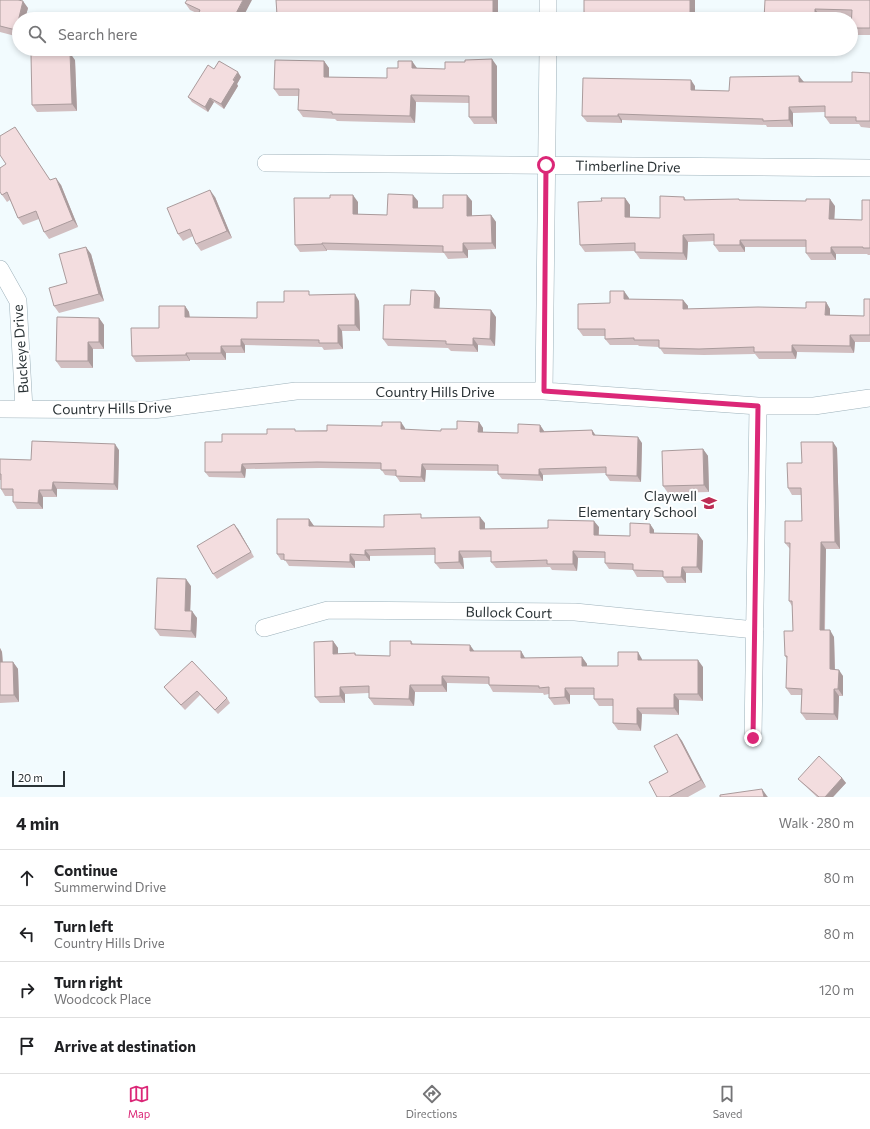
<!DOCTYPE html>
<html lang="en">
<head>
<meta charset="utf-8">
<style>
  :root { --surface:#fff; --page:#f6f6f6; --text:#202124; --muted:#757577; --line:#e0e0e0; --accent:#db2777 }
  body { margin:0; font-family:Commissioner,sans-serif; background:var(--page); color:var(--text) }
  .scale { position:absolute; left:12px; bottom:10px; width:53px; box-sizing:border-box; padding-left:4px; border:2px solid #2b3336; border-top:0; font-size:11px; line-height:14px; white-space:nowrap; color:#2b3336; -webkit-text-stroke:3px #fff; paint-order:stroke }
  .stop { position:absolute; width:12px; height:12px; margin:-9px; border:3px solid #db2777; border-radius:50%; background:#fff }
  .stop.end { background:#db2777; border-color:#fff; box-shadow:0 1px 4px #0008 }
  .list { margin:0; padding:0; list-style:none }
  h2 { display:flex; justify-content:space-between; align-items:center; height:52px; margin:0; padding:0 16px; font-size:17px }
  h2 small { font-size:13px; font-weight:400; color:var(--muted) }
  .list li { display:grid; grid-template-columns:26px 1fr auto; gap:12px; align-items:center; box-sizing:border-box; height:56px; padding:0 16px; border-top:1px solid var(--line) }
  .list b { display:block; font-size:15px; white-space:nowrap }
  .list p { margin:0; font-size:13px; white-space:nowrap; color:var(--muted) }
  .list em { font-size:13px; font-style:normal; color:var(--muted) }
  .icon { flex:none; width:22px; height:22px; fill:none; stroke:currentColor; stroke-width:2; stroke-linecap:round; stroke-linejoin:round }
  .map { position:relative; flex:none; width:870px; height:797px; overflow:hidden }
  .search { position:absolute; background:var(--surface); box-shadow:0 2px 6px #0003; left:12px; right:12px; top:12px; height:44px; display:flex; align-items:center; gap:10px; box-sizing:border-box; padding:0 14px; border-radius:22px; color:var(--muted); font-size:15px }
  .sheet { height:276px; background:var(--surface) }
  nav { display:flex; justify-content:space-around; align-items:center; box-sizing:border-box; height:56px; border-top:1px solid var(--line); background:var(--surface); font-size:11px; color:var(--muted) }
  nav a { display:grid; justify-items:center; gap:2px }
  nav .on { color:var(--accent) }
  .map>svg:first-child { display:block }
</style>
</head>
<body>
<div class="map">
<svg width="870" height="797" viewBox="0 0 870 797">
  <rect width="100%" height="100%" fill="#f2fbfe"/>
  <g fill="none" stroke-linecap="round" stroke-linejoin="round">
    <defs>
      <path id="street" d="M548,19V0
        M266,163L870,168
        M0,269L18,301L24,409
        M544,391L548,49
        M0,409L153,410L296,391H544L758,406H814L870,398
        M264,628L328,610L575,612L755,630
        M753,738L758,406"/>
    </defs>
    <use href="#street" stroke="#9db1ba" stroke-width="18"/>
    <use href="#street" stroke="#fff" stroke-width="17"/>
  </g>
  <path fill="#d1bec0" d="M0,0L28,8L25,19H19V37L0,32Z
    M276,0H498V19H280L277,15Z
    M765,0H870V35H856L851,28L852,17L820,16Z
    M185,3L242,19L199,14L190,10Z
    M75,60L77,111L37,112L32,105Z
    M324,61L329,68V77L387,78L417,68L445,69L497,66V124H474L469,117V103L416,102L415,123L337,121L335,119L303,117L298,110L299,96H279L274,89Z
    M214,69L241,77L237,84L238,86L224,109L214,102L208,112L192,102L188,97Z
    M870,73V128L861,127L859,124H830L825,117V112L793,113V127H767L766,125L622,120V123L587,122L582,116L695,86V90L729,91L804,82H852Z
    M15,127L50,180L61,185L78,227L49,239L44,232L39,219L23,225L18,218L10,200L7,202L0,192L6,164Z
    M215,197L232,238L201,251L196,244L193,236L183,241L178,234Z
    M684,197L686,200H740L835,206L834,219L862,220L870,200V255H868L867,254H836V260H811L806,253V247H745V252H719L714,245V241L688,242L687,260L640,259L635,252V251L585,252L580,245L602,201L625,198L630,205V217L660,218Z
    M330,198L358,202V214L387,215L418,201V208H443L472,201V216L491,215L496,222V249L468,250V258L448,259L444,253L327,250V251L300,252L295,245Z
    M91,254L104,301L59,313L54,306L67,283Z
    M435,291L440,298L439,309L496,317L495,346L478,345V352L451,351L448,348L388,346L383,339L410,305Z
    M311,295L359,301L360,331H342L343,349L324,350L322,347L245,345V353H226V360H190V361L136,362L132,356L159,328L185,306L189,312L190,317L257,318L284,302Z
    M629,298V299L683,300L688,306V309L806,308L826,302L830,309V315L864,316L870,299V342H855L854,353L797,352L796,359H759L755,354L704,355L664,354L659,347L639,346L638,345H610L605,339V336H583L578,329L610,303Z
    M99,318L104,325V349H93V368H61L56,361Z
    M479,422L483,428V432L518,433L540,425L544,431L592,430L596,436L642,443L641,482L610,481L606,475V473L543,475V481L502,479L498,474V471L426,470L425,482H400L396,476L385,475L381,469L321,468L246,469L245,478L209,477L205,472L222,442L267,434L297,431L405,428V430L441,431L457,429Z
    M837,448L840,549H826L825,630L834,637L835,670L843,676V696H839L838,720H806L801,713L802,695H791L786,688L787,659L785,656L793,631L792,606L789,601L790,549L785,543L802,521L801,495H792L788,488L802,463Z
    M703,449L708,456L709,492L668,493L663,486Z
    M119,450L118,490L57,489V497H43V509H17L13,502V496H5L1,489V480H0V459L31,460Z
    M424,518L485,523V529L599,527V535L630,536L650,524L654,530V533L698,534L703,541L702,573H686V583H667L663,577H637L633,570L609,569L605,563V558H578L577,571L552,570L550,567L496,568L491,562V557L463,558L464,569H440L435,563V555L370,556V561H355V568L289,566L285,560H281L277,554L309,519L314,526L384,527Z
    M238,529L254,557L217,579L213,574Z
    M191,586L190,611L197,618L196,638L160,636L155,629Z
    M333,641L338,648V654L355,653L356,655L390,656L411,641L413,644L474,651H521L525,658L582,657L587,664V666H618L642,659V660L703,667V701L679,700V715L642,714L641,731L618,730L613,723V706H599L594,699V695H570V704L554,705L549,698V694L544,695L543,693L493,692L489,685V684L447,683V692H415L414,706L374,705L369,698V693L345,694V703H320L315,697Z
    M0,648L2,652L3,662H13L18,669L19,702L0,703Z
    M192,661L227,698L230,703L218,714L200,695L185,710L168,692L164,687Z
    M677,734L682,741L706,787L688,797H657L668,772Z
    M842,778L846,783L833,797H817L802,783L798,779Z"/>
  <path fill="#aa9b9c" d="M243,0H252L242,19H233Z
    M493,0H498V19H493Z
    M690,0H695V19H690Z
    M23,1L28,8L25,19H19V34L16,30Z
    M815,9L820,16V19H815Z
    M70,53L75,60L77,111L72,104Z
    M492,59L497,66V124L492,117Z
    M324,61L329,68V84L324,77Z
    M412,61L417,68V75L412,68Z
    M238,72L241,77L237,84L238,86L224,109L221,104Z
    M799,76L804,82H799Z
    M691,80L695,86V97L691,90Z
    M411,95L416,102L415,123L410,116Z
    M210,98L214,102L208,112L205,107Z
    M789,107L793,113V127L789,120Z
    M618,114L622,120V123L618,116Z
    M56,178L61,185L78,227L73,220Z
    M210,190L215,197L232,238L227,231Z
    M353,195L358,202V221L353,214Z
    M413,195L418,201V214L413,208Z
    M467,195L472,201V222L467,216Z
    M625,198L630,205V224L625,217Z
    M830,199L835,206L834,226L829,219Z
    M491,215L496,222V249L492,243Z
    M683,235L688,242L687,260L683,253Z
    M740,240L745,247V252L740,245Z
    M322,243L327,250V251L322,244Z
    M463,243L468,250V258L463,252Z
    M86,247L91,254L104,301L99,294Z
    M831,247L836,254V260L831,253Z
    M435,291L440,298L439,315L434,308Z
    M624,291L629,298V306L624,299Z
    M355,294L359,301L360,331L355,325Z
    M683,300L688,306V316L683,309Z
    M826,302L830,309V322L825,315Z
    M185,306L189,312L190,324L185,317Z
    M491,310L496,317L495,346L490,339Z
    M99,318L104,325V349L99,342Z
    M338,325L342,331L343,349L338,343Z
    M850,335L855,342L854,353L850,346Z
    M473,338L478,345V352L473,345Z
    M241,339L245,345V353L241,346Z
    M88,342L93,349V368L88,361Z
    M792,345L797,352L796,359L792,352Z
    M221,346L226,353V360L221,353Z
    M186,353L190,360V361L186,355Z
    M401,422L405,428V435L401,429Z
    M479,422L483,428V438L478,432Z
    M540,425L544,431V437L540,432Z
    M592,430L596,436L593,435Z
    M638,437L642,443L641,482L637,476Z
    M833,442L837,448L840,549L835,542Z
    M115,444L119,450L118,490L114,484Z
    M703,449L708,456L709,492L704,485Z
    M242,464L246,469L245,478L241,472Z
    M422,464L426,470L425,482L421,477Z
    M539,469L543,475V481L539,475Z
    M53,482L57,489V497L52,490Z
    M39,490L43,497V509L38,503Z
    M480,517L485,523V536L480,529Z
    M309,519L314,526V532L309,526Z
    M594,521L599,527L598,541L594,535Z
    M234,524L238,529L254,557L251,552Z
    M650,524L654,530V539L650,533Z
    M698,534L703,541L702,573L697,567Z
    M821,542L826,549L824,637L820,630Z
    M365,550L370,556V561L365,555Z
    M459,551L463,558L464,569L459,562Z
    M573,551L578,558L577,571L573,564Z
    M350,554L355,561V568L350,562Z
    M682,567L686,573V583L681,577Z
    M186,579L191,586L190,618L185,611Z
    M192,611L197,618L196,638L191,631Z
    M830,630L834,637L835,676L830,669Z
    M333,641L338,648V661L333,654Z
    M470,645L475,652L470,651Z
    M0,648L2,652L3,670L0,665Z
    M521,651L525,658H521Z
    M638,652L642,659V666L638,660Z
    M582,657L587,664V673L582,666Z
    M698,660L703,667V701L698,694Z
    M13,662L18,669L19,702L14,695Z
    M839,670L843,676V696L838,689Z
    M442,676L447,683V692L442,685Z
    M410,685L415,692L414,706L409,699Z
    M340,687L345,694V703L340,696Z
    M565,688L570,695V704L565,697Z
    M834,689L839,696L838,720L834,714Z
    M674,694L679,700V715L674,708Z
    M637,708L642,714L641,731L637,724Z
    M677,734L682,741L706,787L701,780Z
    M842,778L846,783L833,797H825Z
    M762,789L767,796L768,797H764Z"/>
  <path fill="#f3dddf" stroke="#aa9b9c" d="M0,0H18L23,1L16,30L0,26Z
    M187,0H243L233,19H196L200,10L185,3Z
    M276,0H493V19H394V14L327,15V19H300V14L277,15Z
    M584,0H690V19H584Z
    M765,0H870V28H851L852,10L815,9V19H764Z
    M70,53L72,104L32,105L31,54Z
    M492,59V117H469V96L411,95L410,116L332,114V112L298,110L299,89H274L275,60L324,61V77L387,78V68H398V61H412V68L445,69V62H465V60Z
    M219,61L238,72L233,80L235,81L221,104L210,98L205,107L188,97L208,65L214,69Z
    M852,72L870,73V121H856V117H825V106L789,107V120L763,121V119L618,114V116H582L583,78L691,80V90L729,91L730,77L799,76V82H852Z
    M15,127L50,180L56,178L73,220L44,232L36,211L18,218L7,192L2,195L0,192V168L6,164L0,155V136Z
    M210,190L227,231L196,244L190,229L178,234L167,208Z
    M388,194L413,195V208H443V195H467V216L491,215L492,243H463V252H443V246L322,243V244L295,245L294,198H330V195H353V214L387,215Z
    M660,196L684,197V200L739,199V200L806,201V199H830L829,219L862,220V200H870V248H863V247H831V253H806V240H740V245H714V234L683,235V253L635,252V243L580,245L578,202L602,201L601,198H625V217L660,218Z
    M86,247L99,294L54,306L49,288L67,283L59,254Z
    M411,290L435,291L434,308L491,310L490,339L473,338V345L446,344V341L383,339L384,305H410Z
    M284,291H309V295L355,294V325H338V343H319V340L241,339V346H221V353H186V355L132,356L131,328H159V306H185V317L257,318V302H284Z
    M610,291H624V299L683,300V309L758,307L806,308V302H826L825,315L864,316V299H870V335H850V346L792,345V352H754V347L699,349L659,348V340H634V338L605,339V329H578V304L610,303Z
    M57,317L99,318V342H88V361H56Z
    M457,421L479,422L478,432L518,433V424L540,425V432L592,430L593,435L638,437L637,476L606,475V467L539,469V475L498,474V465L422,464L421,477L396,476V470H381V463L317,462L242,464L241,472H205V442H222V434H267V429H295V431H327V425L382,426V422H401V429L441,431V429H457Z
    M32,441L115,444L114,484L53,482L52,490H39L38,503L13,502V489H1V474H0V459L31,460Z
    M801,442H833L835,542H821L820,630H830V669L839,670L838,689H834V714L801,713L802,689L786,688L787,656H785L784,631H793L792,601H789L790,543H785V521H802L801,488H788L787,463H802Z
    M703,449L704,485L663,486L662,451Z
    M421,514V518L480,517V529L548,528V520L594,521V535L630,536V523L650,524V533L698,534L697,567H682L681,577H663V571L633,570V564L605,563V552L573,551V564H547V560L491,562V551H459V562L435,563V548L365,550V555L350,554V562L284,560V554H277V519H309V526L384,527V515Z
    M234,524L251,552L213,574L197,546Z
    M157,578L186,579L185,611H192L191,631L155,629Z
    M333,641V654L355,653V655L390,656V641H411V644L470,645V651H521V658L582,657V666H618V652H638V660H698V694H674V708H637V724L613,723V699H594V688H565V697L549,698V687L539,688V686L489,685V677L442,676V685H410L409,699L369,698V686L340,687V696L315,697L314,642Z
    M192,661L227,698L215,710L197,691L181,705L164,687Z
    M0,662H13L14,695H0Z
    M677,734L701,780L669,797H657L649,782L668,772L654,746Z
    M819,756L842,778L825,797H819L798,779Z
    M762,789L764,797H720V795Z"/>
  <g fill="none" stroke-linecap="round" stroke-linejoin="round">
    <path stroke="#db2777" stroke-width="5" d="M546,165L544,391L758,406L753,738"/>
  </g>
  <defs>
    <symbol id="school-bare" viewBox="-9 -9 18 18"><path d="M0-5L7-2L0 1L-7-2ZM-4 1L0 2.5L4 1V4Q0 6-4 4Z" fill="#bd2d54" stroke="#fff" stroke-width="2.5" paint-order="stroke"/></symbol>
  </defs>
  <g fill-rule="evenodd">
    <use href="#school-bare" x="698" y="492" width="22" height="22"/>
  </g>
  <g text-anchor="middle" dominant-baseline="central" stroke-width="4" stroke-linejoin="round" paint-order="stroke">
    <g font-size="14" fill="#2b3336" stroke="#fff">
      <text transform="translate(628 166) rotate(1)">Timberline Drive</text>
      <text transform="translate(20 349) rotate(-94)">Buckeye Drive</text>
      <text x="435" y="391">Country Hills Drive</text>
      <text transform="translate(112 408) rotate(-1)">Country Hills Drive</text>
      <text transform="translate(509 612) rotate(1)">Bullock Court</text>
    </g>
    <g font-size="14" fill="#2b3336" stroke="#fff" text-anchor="end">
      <text x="697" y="495">Claywell<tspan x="697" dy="16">Elementary School</tspan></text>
    </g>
  </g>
</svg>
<div class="scale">20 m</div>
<div class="stop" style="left:546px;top:165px"></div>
<div class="stop end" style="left:753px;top:738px"></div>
<div class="search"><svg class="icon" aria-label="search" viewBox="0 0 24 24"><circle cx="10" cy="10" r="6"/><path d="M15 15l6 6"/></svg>Search here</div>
</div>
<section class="sheet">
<h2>4 min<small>Walk · 280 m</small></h2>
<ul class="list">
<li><svg class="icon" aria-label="ahead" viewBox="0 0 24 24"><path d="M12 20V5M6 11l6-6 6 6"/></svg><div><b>Continue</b><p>Summerwind Drive</p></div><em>80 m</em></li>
<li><svg class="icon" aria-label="left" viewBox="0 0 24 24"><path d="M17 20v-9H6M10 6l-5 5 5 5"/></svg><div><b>Turn left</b><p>Country Hills Drive</p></div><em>80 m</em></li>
<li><svg class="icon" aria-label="right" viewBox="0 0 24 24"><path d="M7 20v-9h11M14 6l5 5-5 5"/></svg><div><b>Turn right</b><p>Woodcock Place</p></div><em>120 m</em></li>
<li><svg class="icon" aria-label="arrive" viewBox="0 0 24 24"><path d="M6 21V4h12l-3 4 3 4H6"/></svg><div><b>Arrive at destination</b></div></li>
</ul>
</section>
<nav>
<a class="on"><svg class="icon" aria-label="map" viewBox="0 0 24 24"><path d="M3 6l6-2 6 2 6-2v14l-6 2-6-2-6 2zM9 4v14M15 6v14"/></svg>Map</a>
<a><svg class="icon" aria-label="directions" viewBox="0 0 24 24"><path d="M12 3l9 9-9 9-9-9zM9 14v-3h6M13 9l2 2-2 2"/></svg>Directions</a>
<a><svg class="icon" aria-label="saved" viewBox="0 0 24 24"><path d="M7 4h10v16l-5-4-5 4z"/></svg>Saved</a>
</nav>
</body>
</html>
